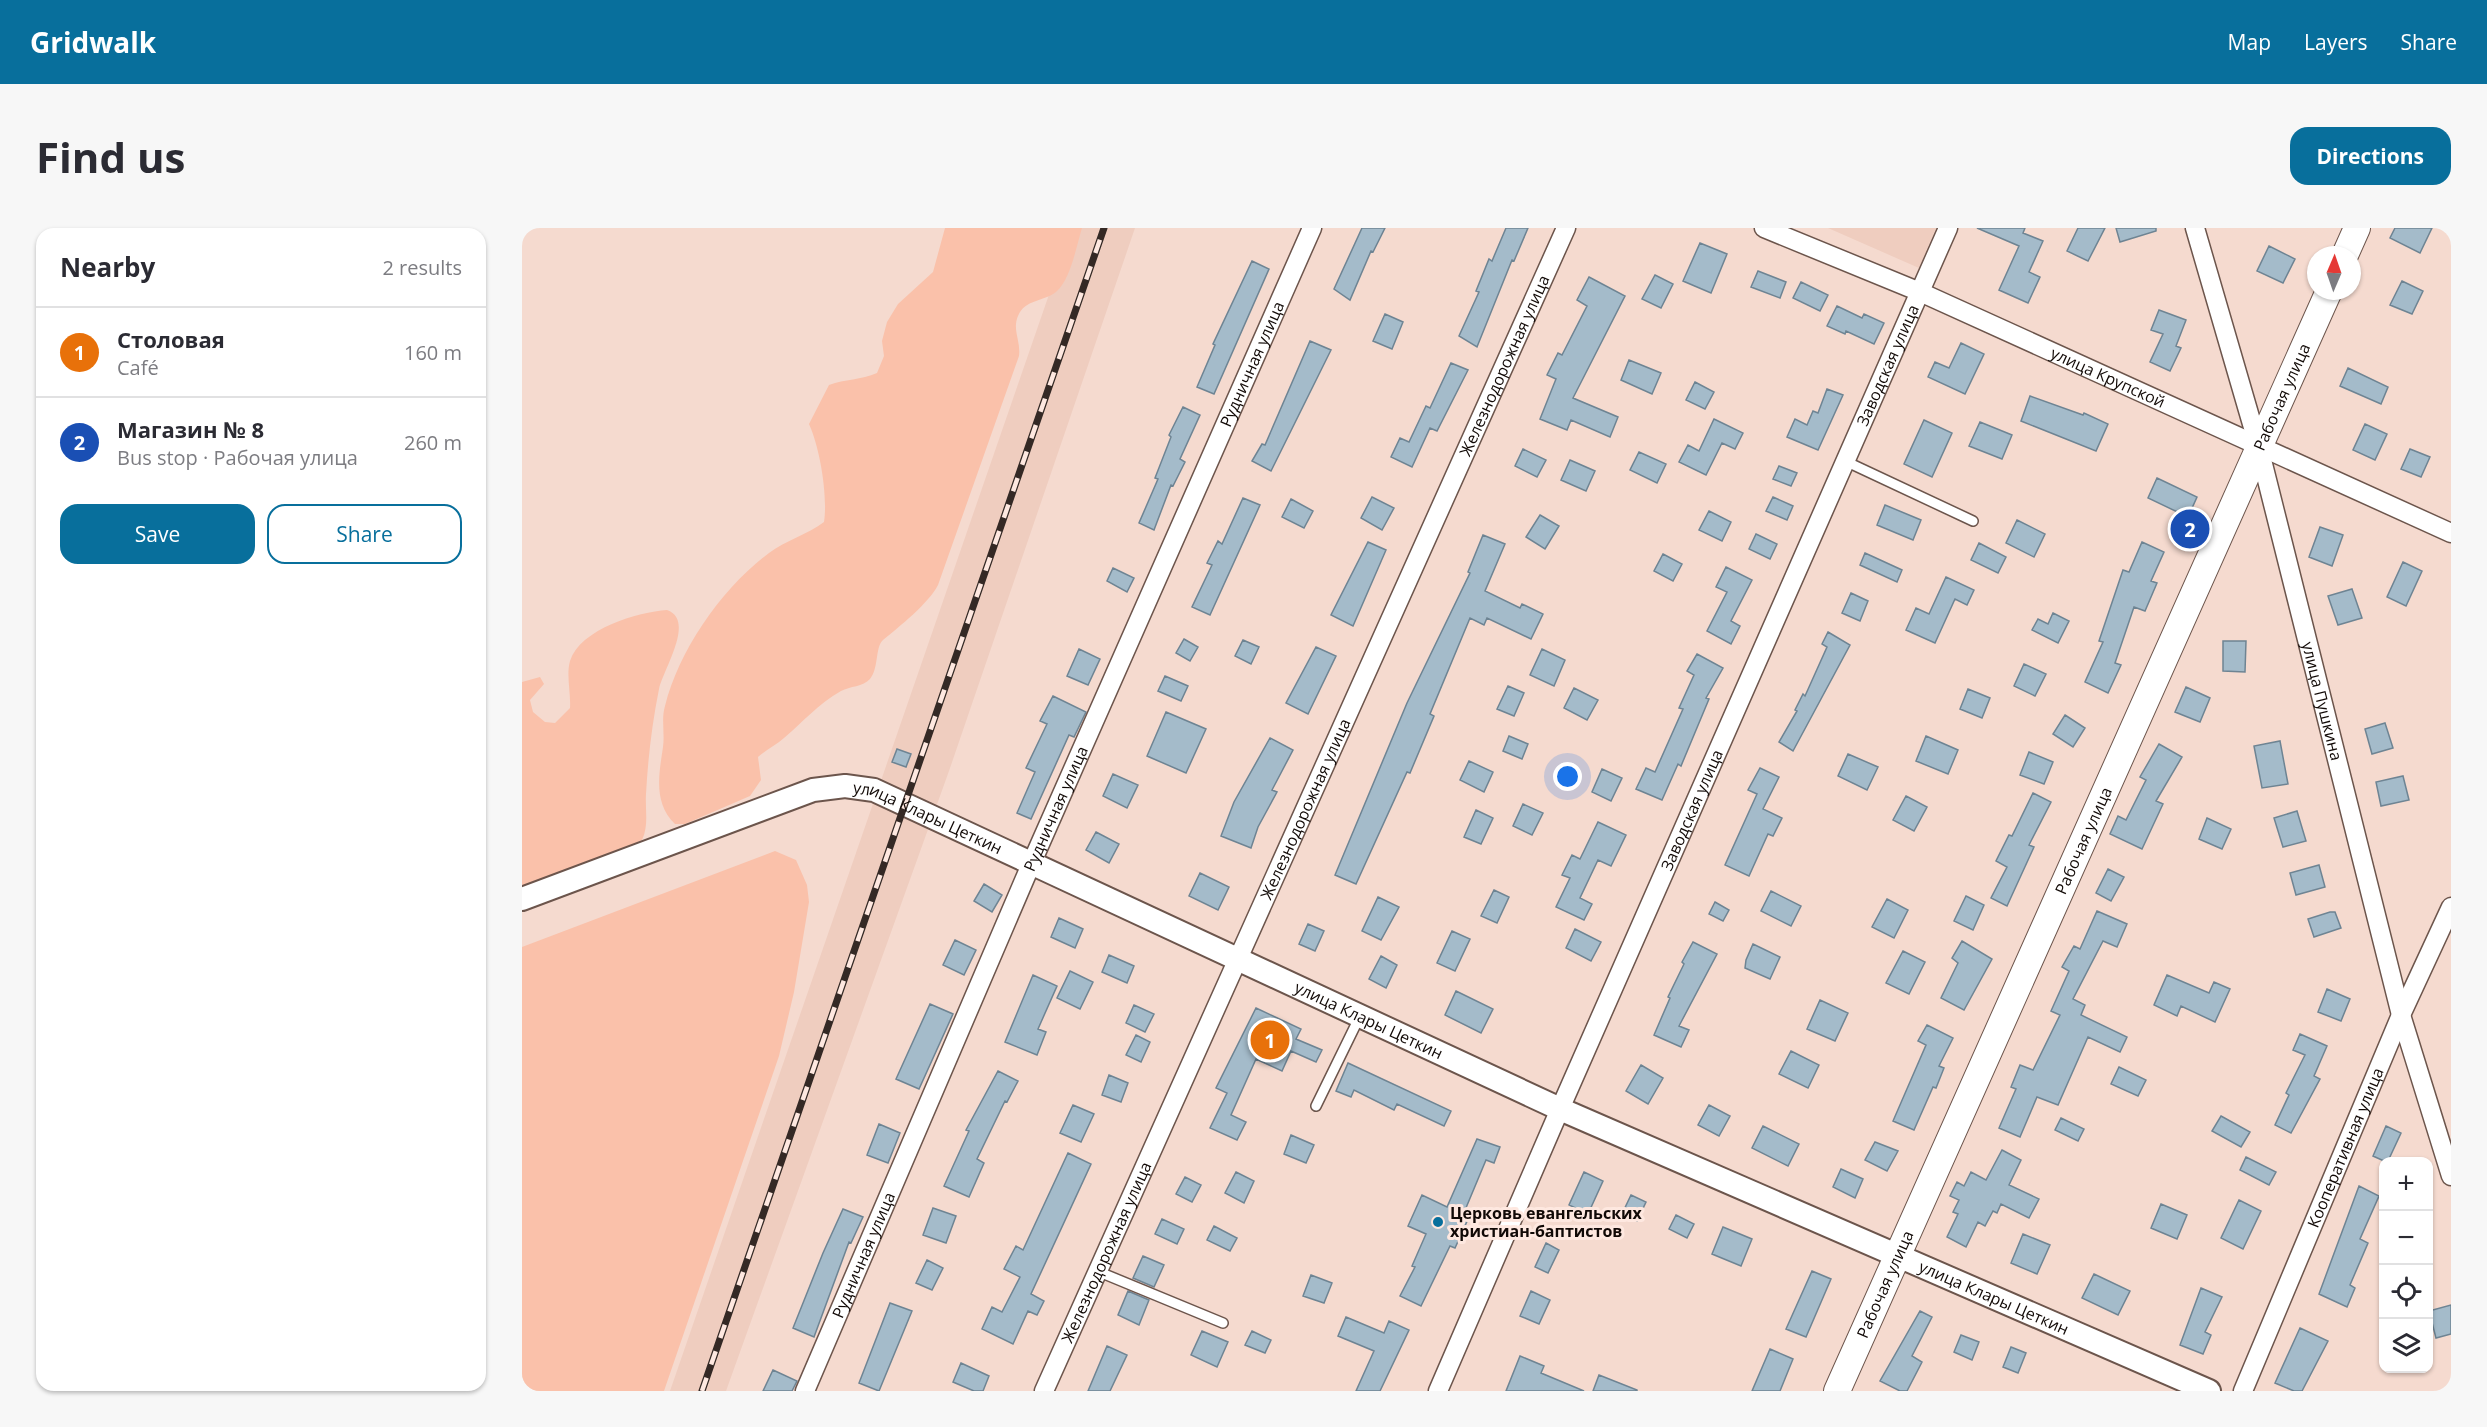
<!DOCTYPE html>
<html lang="en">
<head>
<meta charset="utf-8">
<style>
  :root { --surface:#fff; --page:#f7f7f7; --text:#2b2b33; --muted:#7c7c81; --line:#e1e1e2; --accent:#086f9c }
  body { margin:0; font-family:"Open Sans",sans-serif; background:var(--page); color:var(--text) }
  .controls { position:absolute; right:18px; bottom:18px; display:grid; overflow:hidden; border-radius:12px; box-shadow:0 2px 4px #0004 }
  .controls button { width:54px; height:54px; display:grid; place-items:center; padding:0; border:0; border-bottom:2px solid var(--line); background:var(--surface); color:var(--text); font:30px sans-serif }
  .compass { position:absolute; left:1785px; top:18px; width:54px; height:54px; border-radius:50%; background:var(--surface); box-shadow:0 2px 4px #0004; rotate:2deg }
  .you { position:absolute; left:1046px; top:549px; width:21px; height:21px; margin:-15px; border:4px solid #fff; border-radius:50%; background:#1a73e8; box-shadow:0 0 0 9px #1a73e833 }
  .badge { display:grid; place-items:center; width:39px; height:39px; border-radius:50%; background:var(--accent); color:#fff; font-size:20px; font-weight:700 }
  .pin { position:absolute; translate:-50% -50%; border:3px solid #fff; box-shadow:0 2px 6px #0006 }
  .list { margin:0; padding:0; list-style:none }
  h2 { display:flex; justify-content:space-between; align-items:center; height:78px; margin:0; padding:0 24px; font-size:26px }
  h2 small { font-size:20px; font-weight:400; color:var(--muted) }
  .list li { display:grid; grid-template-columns:39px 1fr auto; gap:18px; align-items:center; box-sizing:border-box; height:90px; padding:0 24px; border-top:2px solid var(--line) }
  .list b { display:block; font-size:22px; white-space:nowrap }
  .list p { margin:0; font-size:20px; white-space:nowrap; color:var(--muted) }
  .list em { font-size:20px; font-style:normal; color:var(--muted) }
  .actions { display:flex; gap:12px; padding:18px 24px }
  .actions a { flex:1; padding:14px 0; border:2px solid var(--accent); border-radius:18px; text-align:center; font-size:21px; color:var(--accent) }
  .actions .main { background:var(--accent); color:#fff }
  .icon { flex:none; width:33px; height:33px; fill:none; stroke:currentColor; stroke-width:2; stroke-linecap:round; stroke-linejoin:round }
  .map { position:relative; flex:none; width:1929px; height:1163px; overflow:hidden; border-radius:18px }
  header { display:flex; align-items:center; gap:36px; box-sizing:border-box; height:84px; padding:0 30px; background:var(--accent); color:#fff }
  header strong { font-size:28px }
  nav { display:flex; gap:33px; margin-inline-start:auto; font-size:21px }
  .intro { display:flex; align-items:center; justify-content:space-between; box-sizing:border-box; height:144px; padding:0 36px }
  h1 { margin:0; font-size:42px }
  .button { padding:15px 27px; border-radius:18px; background:var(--accent); color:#fff; font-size:21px; font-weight:700 }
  main { display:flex; gap:36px; padding:0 36px }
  aside { flex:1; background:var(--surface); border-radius:18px; box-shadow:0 2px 4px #0004 }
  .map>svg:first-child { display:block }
</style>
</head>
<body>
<header>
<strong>Gridwalk</strong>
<nav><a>Map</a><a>Layers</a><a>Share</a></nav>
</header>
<div class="intro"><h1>Find us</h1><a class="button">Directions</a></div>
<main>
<aside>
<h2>Nearby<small>2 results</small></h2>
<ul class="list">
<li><span class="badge" style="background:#e8710a">1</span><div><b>Столовая</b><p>Café</p></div><em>160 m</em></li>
<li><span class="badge" style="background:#1a4fb4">2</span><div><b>Магазин № 8</b><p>Bus stop · Рабочая улица</p></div><em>260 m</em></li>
</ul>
<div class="actions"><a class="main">Save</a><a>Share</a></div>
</aside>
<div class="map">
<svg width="1929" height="1163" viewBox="0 0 1929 1163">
  <rect width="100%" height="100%" fill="#f5dacf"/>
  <path fill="#efcdbf" d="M550,0H613L427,543L204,1163H148Z
    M1306,0H1414L1397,40Z"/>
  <path fill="#fac1aa" d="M423,0H560C554,19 549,51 534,64C521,74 503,71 496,88C490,102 499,113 497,128L416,357C407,375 377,399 361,412C353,419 357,440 348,451C341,459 328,458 319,463C295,477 282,493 262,510C254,517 244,522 236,529L239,552L228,568L163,596H153C131,575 137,546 141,519C143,505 139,491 143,478C157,422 200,360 247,325C264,312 285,307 302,294C306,268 298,220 287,196L307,157C323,151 339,152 355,145L362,128L360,113L365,94L376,76L411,44Z
    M145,382C174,392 141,442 137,461C130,496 126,530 124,566C123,582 127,597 120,612L100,622L0,658V454L18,449L22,456L8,472L11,484L23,494L33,495L48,480C49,465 44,447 48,433C58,401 116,384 145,382Z
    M253,623L274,632L285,657L287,674L272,764L257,828L142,1163H0V719Z"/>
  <path fill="#a4bbca" stroke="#6e8493" stroke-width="1.5" d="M840,0H863L851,24L849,23L828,72L812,61Z
    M984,0H1006L992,33L990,32L955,119L937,108L957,64L954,63L967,31L970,33Z
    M1455,0H1503L1501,5L1521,13L1507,44L1518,49L1506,75L1477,62L1497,18Z
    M1556,0H1583L1566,33L1545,23Z
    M1594,0H1634V3L1598,14Z
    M1873,0H1910L1898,25L1868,10Z
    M1178,15L1205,26L1189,65L1161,53Z
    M1747,18L1773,31L1761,55L1735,43Z
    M730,33L747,41L692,166L675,159L693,117L691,116Z
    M1236,43L1264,54L1258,70L1229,59Z
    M1133,47L1151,56L1139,80L1120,71Z
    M1067,49L1103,68L1051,170L1096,189L1088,209L1049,192L1045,202L1018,191L1034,151L1025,147L1036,125L1040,127L1065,78L1055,72Z
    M1880,53L1901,63L1890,86L1868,77Z
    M1279,54L1306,67L1298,83L1271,70Z
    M1315,78L1340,90L1342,86L1362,95L1352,116L1324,103L1323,106L1305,98Z
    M1637,82L1664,92L1654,118L1659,120L1648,143L1628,134L1641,106L1629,102Z
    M863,86L881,94L870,121L851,113Z
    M788,113L809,122L749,243L730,233L740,216L743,217Z
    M1439,115L1462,126L1443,166L1406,149L1413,134L1427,140Z
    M1107,132L1139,145L1130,166L1099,152Z
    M929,135L946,142L915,203L908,200L890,239L869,229L878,210L887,214L904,178L908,180Z
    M1826,140L1866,159L1859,176L1818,158Z
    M1173,154L1192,164L1183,181L1164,172Z
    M1305,161L1321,167L1296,222L1265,209L1273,191L1285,197L1291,183L1296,185Z
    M1508,168L1561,187L1562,185L1586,196L1574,223L1499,193Z
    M661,179L678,187L658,231L663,234L651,258L649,257L632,302L617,295L636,251L633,250L649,209L647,207Z
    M1192,191L1221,205L1213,221L1200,215L1184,247L1157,234L1166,217L1177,223Z
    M1402,192L1430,205L1410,249L1382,236Z
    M1458,194L1490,207L1480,231L1447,218Z
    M1843,196L1865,206L1853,232L1831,222Z
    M1001,221L1024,232L1015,249L993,238Z
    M1888,221L1908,229L1899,249L1879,241Z
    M1117,224L1144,236L1135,255L1108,242Z
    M1048,232L1073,243L1064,263L1039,252Z
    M1257,238L1275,245L1269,258L1251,251Z
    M1635,250L1675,269L1666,289L1626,270Z
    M850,269L872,280L860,302L839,290Z
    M1251,269L1271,278L1265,292L1244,283Z
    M721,270L738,277L688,387L670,379L690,337L685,335L696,313L700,316Z
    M769,271L791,283L782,300L760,289Z
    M1363,277L1399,292L1391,312L1355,297Z
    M1187,283L1209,294L1200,313L1177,302Z
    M1018,287L1037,298L1023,321L1004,309Z
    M1495,292L1523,306L1512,329L1484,315Z
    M1798,299L1821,307L1810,338L1787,329Z
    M1234,306L1255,316L1248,331L1227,321Z
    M961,307L983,316L963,363L998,380L1000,376L1021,386L1009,411L965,390L962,397L948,390L908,486L912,488L888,545L885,544L834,656L813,647L885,475L948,345L946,344Z
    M846,314L864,322L831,398L809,387Z
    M1620,314L1642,324L1629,353L1635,355L1623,383L1612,379L1593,435L1599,437L1586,465L1563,454L1581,414L1577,413L1601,342L1607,344Z
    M1457,315L1484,329L1476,345L1449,332Z
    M1343,325L1380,342L1375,354L1338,337Z
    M1141,326L1160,336L1151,353L1132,343Z
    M1881,334L1900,343L1884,378L1865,369Z
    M1204,339L1230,352L1209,393L1218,398L1209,416L1185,403L1205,364L1194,359Z
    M591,340L612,350L605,364L585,353Z
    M1424,349L1452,362L1445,377L1433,371L1413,415L1384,402L1394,380L1407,386Z
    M1830,361L1840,390L1816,397L1806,368Z
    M1329,365L1346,373L1338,393L1320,385Z
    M1531,385L1547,393L1536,415L1510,402L1516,391L1526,396Z
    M1306,404L1328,417L1271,523L1257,514L1275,483L1273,482L1281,466L1283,468L1305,419L1300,416Z
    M662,411L676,419L668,433L654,425Z
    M721,412L737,419L729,436L713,428Z
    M1701,413H1724L1723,444L1701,443Z
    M794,419L814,428L786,486L764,475Z
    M557,421L578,431L566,457L545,448Z
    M1020,421L1043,432L1032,458L1008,447Z
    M1175,426L1201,440L1184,470L1187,471L1159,538L1156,536L1140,572L1114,561L1124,540L1133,544L1161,481L1157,480L1172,447L1165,443Z
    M1502,436L1524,446L1513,468L1492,458Z
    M643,448L666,458L659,473L636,463Z
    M986,458L1002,465L992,488L975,481Z
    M1664,459L1688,470L1678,494L1653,484Z
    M1052,460L1076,472L1065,492L1042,480Z
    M1446,461L1468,470L1460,490L1438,481Z
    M531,468L564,484L552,509L547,507L509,591L495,585L513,544L504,540L525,496L518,493Z
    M644,484L684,501L664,545L625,528Z
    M1543,487L1563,500L1551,519L1531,506Z
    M1863,495L1871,520L1850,526L1843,501Z
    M987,508L1006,516L1000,531L981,523Z
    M1404,508L1436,522L1426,546L1394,533Z
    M748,510L771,522L750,562L755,564L736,599L729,620L699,608L712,574Z
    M1758,513L1766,556L1740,560L1732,518Z
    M1637,516L1660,529L1634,573L1641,576L1620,621L1588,606L1596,588L1604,592L1624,552L1618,549Z
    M375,521L389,526L384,539L370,534Z
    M1507,524L1531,534L1522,556L1498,547Z
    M1326,526L1356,539L1345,562L1316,548Z
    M947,533L971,544L962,564L938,552Z
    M1238,540L1257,549L1241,581L1260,590L1251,608L1246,606L1227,648L1203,637L1235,566L1226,562Z
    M1080,541L1100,550L1089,573L1070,564Z
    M591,546L616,557L605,580L581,568Z
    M1881,548L1887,572L1859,578L1854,554Z
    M1511,565L1529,574L1507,617L1512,619L1485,678L1469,670L1485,639L1474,633L1487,607L1490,608Z
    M1384,568L1405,579L1392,603L1371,592Z
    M1001,576L1021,585L1010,607L991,598Z
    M954,582L971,590L959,616L942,609Z
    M1775,583L1784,613L1761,619L1752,590Z
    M1685,590L1709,601L1700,621L1677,611Z
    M1076,594L1104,607L1089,638L1076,632L1058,670L1070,676L1062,692L1034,679L1048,650L1040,647L1050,627L1058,631Z
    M574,604L597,616L587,635L564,622Z
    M1797,637L1803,659L1774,667L1768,645Z
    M1586,641L1602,649L1589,673L1574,665Z
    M678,645L707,659L696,682L667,668Z
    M462,656L480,667L470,684L452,673Z
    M972,662L987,669L975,695L959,688Z
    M1249,663L1279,678L1269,698L1239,683Z
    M1444,668L1462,677L1451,702L1432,693Z
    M856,669L877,679L859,712L840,703Z
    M1365,671L1386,682L1372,710L1350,699Z
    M1193,674L1207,682L1201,693L1187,686Z
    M1575,683L1605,696L1595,719L1581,713L1551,771L1563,777L1559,787L1605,809L1598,824L1566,809L1536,877L1515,869L1498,909L1477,900L1494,861L1489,859L1498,837L1511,842L1538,787L1529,783L1547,743L1540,739L1552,718L1558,721Z
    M1808,684H1813L1819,700L1792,709L1786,691Z
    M537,690L561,701L553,720L529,709Z
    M786,696L802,703L793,723L777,716Z
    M1053,701L1079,714L1069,733L1044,720Z
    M930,703L948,711L933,743L915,735Z
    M433,712L454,722L442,747L421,737Z
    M1440,713L1470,731L1442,782L1419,770L1436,735L1430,730Z
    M1171,714L1195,726L1157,798L1167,802L1159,819L1132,807L1148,770L1146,769L1162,736L1160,734Z
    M1231,716L1258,729L1248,751L1223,740L1224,732Z
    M1381,723L1403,734L1387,766L1364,755Z
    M587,727L612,738L605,755L580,744Z
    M859,728L875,737L864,760L847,751Z
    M548,743L571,754L558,781L535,770Z
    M511,747L535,758L516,801L524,804L515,827L483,814Z
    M1645,747L1687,765L1692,754L1708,761L1693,794L1659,778L1655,788L1632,777Z
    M1805,761L1828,771L1819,793L1796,784Z
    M934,763L971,781L959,805L923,787Z
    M1298,772L1326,785L1313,813L1285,801Z
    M408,776L431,786L397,861L374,851Z
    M612,777L632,786L623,804L604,795Z
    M734,780L779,801L774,811L800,822L794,834L769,823L760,843L734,831L709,887L724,894L715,912L688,900L705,865L694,860Z
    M1405,797L1431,810L1417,838L1422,840L1414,860L1411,859L1392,902L1371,893L1404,817L1396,813Z
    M1778,806L1805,818L1792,848L1798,851L1769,905L1753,897L1767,867L1764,865L1783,827L1771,822Z
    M614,807L628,814L619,834L604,827Z
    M1269,823L1297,837L1286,860L1257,846Z
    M826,835L929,883L922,898L875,876L872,882L832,862L829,869L814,863Z
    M1119,837L1141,850L1126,876L1104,863Z
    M1597,839L1624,852L1616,868L1589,856Z
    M476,843L496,853L485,874L483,873L455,931L462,935L447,969L422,958L447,903L444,902Z
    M587,847L606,855L599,874L580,867Z
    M551,877L572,886L559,914L538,905Z
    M1187,877L1208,888L1197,908L1176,897Z
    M1699,888L1728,904L1719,919L1690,903Z
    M1539,890L1562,901L1556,913L1533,902Z
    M357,896L378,905L366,935L345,927Z
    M1241,898L1277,916L1266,938L1230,920Z
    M1864,898L1879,905L1866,933H1862L1851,928Z
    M769,907L792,917L784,935L762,926Z
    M955,911L978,919L972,935L964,932L941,987L947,989L933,1020L928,1018L899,1078L878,1068L893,1039L890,1038L904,1006L886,998L900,967L925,979Z
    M1353,914L1376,923L1365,943L1343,932Z
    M1480,922L1499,932L1487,957L1517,971L1507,990L1479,976L1475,985L1471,983L1463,998L1456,994L1444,1019L1425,1009L1436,986L1431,984L1437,972L1428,968L1435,954L1442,958L1449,944L1464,952Z
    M546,925L569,936L509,1066L522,1073L515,1087L506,1083L491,1116L460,1101L470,1079L480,1084L498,1049L482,1041L494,1018L501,1022Z
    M1724,929L1754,944L1747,957L1718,942Z
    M1319,941L1341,951L1333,970L1311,959Z
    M714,944L732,953L722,975L703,965Z
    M1062,944L1081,953L1066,986L1047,977Z
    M663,949L679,957L670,974L654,966Z
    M1837,958L1857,968L1838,1011L1846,1015L1828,1057L1833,1060L1825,1079L1797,1066Z
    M1109,967L1124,974L1115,993L1100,986Z
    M1717,972L1739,983L1721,1021L1699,1010Z
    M1639,976L1665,987L1655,1011L1629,1000Z
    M411,980L434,988L424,1015L401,1007Z
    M321,981L341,989L329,1015L327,1014L292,1109L271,1100L301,1025Z
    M1154,987L1172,996L1165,1010L1147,1001Z
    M640,991L662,1001L655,1016L633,1006Z
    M692,998L715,1010L708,1023L685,1012Z
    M1201,999L1230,1011L1219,1038L1190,1026Z
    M1501,1006L1528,1017L1515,1046L1489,1035Z
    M1024,1015L1037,1022L1026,1045L1013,1039Z
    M621,1028L642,1037L632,1059L611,1050Z
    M405,1032L421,1040L410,1062L394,1055Z
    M1290,1043L1309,1051L1284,1109L1264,1101Z
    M1572,1046L1608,1063L1596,1087L1560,1070Z
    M789,1047L810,1055L802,1075L781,1068Z
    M1679,1060L1700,1069L1683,1104L1689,1107L1681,1126L1658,1117Z
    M606,1063L627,1072L617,1097L596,1087Z
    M1009,1063L1028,1072L1017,1096L998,1088Z
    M368,1075L390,1083L357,1163L337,1155Z
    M1929,1077V1106L1914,1110L1907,1083Z
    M1398,1083L1410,1089L1390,1128L1400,1134L1385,1163H1378L1358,1153Z
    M824,1089L862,1105L867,1093L887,1102L858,1163H834L852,1123L816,1108Z
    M1778,1100L1806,1113L1780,1163H1772L1753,1155Z
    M680,1103L706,1114L695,1139L669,1127Z
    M730,1103L749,1112L743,1125L723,1117Z
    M1439,1107L1457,1114L1450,1132L1432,1124Z
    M585,1118L605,1127L588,1163H566Z
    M1489,1119L1504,1125L1496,1145L1481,1139Z
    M1248,1121L1271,1131L1258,1163H1230Z
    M998,1128L1022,1138L1019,1145L1062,1163H984Z
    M439,1135L467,1148L461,1163H452L431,1154Z
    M251,1142L275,1153L270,1163H241Z
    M1077,1147L1115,1162V1163H1071Z"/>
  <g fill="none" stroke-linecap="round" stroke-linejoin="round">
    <defs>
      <path id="service" d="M1323,233L1451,293
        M794,878L838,788
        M575,1043L701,1095"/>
      <g id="minor">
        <path id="s1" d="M1242,0L1398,64L1929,305"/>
        <path id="s2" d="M1673,0L1737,220L1879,787L1929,948"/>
        <path id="s3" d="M283,1163L510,634L790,0"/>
        <path id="s4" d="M522,1163L1044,0"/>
        <path id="s5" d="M916,1163L1038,881L1426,0"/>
        <path id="s6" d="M1721,1163L1879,787L1929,679"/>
      </g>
      <g id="tertiary">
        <path id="s7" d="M0,671L291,562L323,558L352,562L1038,881L1687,1163"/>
      </g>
      <g id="secondary">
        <path d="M1823,27L1835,0"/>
        <path id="s8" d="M1315,1163L1807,63"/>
      </g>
    </defs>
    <use href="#service" stroke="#6c554c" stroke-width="12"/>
    <use href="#minor" stroke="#6c554c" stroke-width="21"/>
    <use href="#tertiary" stroke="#6c554c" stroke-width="26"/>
    <use href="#secondary" stroke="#6c554c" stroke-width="28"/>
    <use href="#service" stroke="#fff" stroke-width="9"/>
    <use href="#minor" stroke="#fff" stroke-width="18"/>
    <use href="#tertiary" stroke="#fff" stroke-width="22"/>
    <use href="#secondary" stroke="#fff" stroke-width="26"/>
    <defs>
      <path id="rail" d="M180,1163L582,0"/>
    </defs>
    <use href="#rail" stroke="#342925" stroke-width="7"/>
    <use href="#rail" stroke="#fee8e0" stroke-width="4.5" stroke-dasharray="14" stroke-linecap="butt"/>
  </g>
  <circle fill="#086f9c" stroke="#fee8e0" stroke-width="2" cx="916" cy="994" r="6"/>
  <g text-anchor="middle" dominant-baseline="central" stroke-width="6" stroke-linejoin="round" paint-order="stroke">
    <g font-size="16" fill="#110906" stroke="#fee8e0">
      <text stroke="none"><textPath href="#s3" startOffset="1120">Рудничная улица</textPath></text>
      <text stroke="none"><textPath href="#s5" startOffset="1120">Заводская улица</textPath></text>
      <text stroke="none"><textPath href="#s4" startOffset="1124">Железнодорожная улица</textPath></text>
      <text stroke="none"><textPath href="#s1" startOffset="375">улица Крупской</textPath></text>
      <text stroke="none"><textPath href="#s8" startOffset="1089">Рабочая улица</textPath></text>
      <text stroke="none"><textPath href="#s2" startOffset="490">улица Пушкина</textPath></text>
      <text stroke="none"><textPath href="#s3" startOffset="634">Рудничная улица</textPath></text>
      <text stroke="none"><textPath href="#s4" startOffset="638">Железнодорожная улица</textPath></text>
      <text stroke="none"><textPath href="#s5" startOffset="634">Заводская улица</textPath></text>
      <text stroke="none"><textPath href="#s7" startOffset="432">улица Клары Цеткин</textPath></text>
      <text stroke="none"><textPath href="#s8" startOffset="603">Рабочая улица</textPath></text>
      <text stroke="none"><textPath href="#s7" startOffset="918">улица Клары Цеткин</textPath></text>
      <text stroke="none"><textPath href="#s6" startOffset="264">Кооперативная улица</textPath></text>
      <text stroke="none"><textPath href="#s4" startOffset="152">Железнодорожная улица</textPath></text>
      <text stroke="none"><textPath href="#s3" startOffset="148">Рудничная улица</textPath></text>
      <text stroke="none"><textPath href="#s8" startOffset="117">Рабочая улица</textPath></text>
      <text stroke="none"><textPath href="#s7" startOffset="1602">улица Клары Цеткин</textPath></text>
    </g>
    <g font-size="16" font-weight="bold" fill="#110906" stroke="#fee8e0" text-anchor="start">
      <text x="928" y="985">Церковь евангельских<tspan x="928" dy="18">христиан-баптистов</tspan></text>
    </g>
  </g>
</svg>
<div class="controls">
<button>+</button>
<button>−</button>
<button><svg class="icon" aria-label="locate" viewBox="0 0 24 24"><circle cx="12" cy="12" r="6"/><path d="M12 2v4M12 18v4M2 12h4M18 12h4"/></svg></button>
<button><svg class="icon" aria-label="layers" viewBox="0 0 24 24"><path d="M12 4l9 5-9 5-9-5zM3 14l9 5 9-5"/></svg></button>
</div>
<svg class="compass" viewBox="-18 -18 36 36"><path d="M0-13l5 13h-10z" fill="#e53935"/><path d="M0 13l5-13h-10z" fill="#7c7c81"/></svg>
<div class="you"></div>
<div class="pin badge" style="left:748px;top:812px;background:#e8710a">1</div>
<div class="pin badge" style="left:1668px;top:301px;background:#1a4fb4">2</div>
</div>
</main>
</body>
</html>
